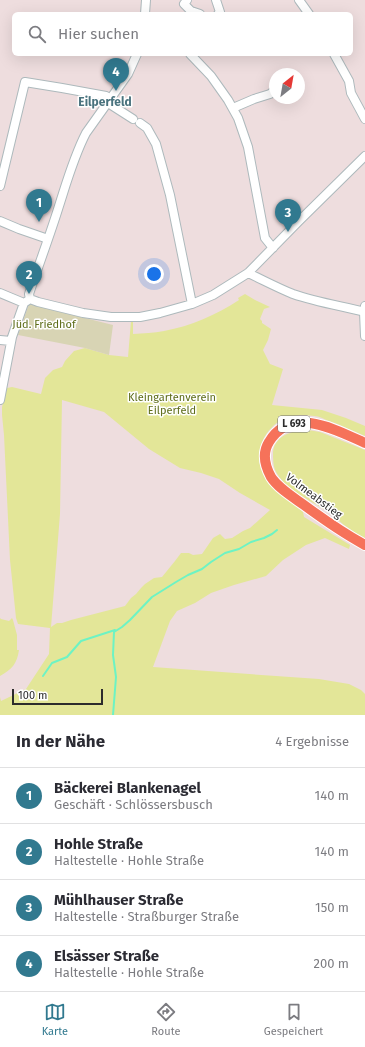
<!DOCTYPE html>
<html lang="de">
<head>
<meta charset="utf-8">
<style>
  :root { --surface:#fff; --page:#f2f2f3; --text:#2b2b33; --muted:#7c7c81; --line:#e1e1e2; --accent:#31798f }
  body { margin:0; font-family:"Fira Sans",sans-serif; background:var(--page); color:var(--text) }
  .compass { position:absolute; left:269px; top:68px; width:36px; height:36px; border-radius:50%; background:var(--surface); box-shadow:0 4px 16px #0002; rotate:31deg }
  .scale { position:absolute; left:12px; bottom:10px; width:91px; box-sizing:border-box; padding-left:4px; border:2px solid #2c2c2c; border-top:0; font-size:11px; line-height:14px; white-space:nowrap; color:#2c2c2c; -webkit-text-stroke:3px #fff; paint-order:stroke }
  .you { position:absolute; left:154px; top:274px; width:14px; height:14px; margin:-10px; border:3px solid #fff; border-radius:50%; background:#1a73e8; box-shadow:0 0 0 6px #1a73e833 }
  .badge { display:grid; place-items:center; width:26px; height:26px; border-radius:50%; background:var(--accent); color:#fff; font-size:13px; font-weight:700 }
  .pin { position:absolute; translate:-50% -33px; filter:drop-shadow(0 1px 2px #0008) }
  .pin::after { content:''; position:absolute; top:21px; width:14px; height:12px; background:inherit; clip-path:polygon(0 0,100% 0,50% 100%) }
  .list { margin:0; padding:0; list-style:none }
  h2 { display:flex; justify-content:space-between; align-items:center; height:52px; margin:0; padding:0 16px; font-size:17px }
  h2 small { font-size:13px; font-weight:400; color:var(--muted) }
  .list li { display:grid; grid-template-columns:26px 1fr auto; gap:12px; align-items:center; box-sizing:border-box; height:56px; padding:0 16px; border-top:1px solid var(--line) }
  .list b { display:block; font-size:15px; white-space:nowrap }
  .list p { margin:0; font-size:13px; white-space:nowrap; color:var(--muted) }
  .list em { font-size:13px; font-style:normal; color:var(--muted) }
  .icon { flex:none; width:22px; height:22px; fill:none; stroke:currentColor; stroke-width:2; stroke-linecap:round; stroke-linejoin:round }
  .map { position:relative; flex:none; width:365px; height:715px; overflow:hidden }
  .search { position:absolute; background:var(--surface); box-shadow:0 4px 16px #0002; left:12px; right:12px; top:12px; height:44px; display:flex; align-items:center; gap:10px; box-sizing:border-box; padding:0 14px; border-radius:6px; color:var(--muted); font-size:15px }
  .sheet { height:276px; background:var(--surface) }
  nav { display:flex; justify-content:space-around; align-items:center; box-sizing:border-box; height:56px; border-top:1px solid var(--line); background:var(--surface); font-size:11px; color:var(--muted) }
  nav a { display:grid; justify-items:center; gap:2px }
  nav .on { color:var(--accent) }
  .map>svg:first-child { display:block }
</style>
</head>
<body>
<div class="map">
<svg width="365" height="715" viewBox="0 0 365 715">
  <rect width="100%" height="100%" fill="#eeddde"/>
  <path fill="#e3e698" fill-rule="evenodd" d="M245,294L255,300L270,307L264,309L260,319L262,321V323L271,329L268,340L263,350L270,364L283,369L272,405L322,410L346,418L365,426V436C353,431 341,425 329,421C324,419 319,416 314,416C308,415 299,415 293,416C268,420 250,452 264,475C273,491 289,500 303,512L304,517L350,545L349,549L325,538L306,545L283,560L266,576L234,585L211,593L195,603L177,611L170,621L153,667L276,676L319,679L349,684L361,690L365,694V715H0V697L1,701L26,689L49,654L50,628L18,624L16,618L10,560L4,435L2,415V407L7,388L12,387L41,394L45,378L53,370L62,367L65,361L74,351L85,348L109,355L128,357L131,321H133V334C143,333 154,333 164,331C191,326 216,315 239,300L238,298ZM62,400L104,412L149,449L180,468L201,473L219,479L240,493L270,510L250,528L243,531L232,538L225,539L220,534L213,538L202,554L193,555L189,553H181L175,561L162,577L154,578L145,584L141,588L136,594L131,598L125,606L71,620L62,623H57L51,627L60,514Z
    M302,429L320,432L365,450V538C359,535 352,531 347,527C342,524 338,519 333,515C315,502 285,491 275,470C273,465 273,458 273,452C275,436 289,433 302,429Z
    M0,618L1,619L9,621L12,618L13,620L17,635V650H19C17,664 12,669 0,676Z"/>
  <path fill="#d8d4b4" d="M29,304L113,325L109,355L85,348L18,335Z"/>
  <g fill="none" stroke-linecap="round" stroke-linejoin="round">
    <path stroke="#6df3c4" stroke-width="2" d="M43,676L52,663L67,657L81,641L115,630
      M113,715L116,677L113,655L114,632L122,627L130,620L152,597L176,582L188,575L202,569L211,562L225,553L239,549L251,542L264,538L272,534L277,530"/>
    <defs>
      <path id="minor" d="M187,0L184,4L191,11L200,14
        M216,0L220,12L218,14
        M299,0L309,14
        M145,14L146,0
        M190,54L211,76L228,100L238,118L248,147L265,238L273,248
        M334,54L349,81L351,93L365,119
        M108,103L133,119
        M233,108L254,99L270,94L275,90
        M140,123L147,128L156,144L170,195L192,304
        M0,186L25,82L62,88L106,96L111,99
        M0,221L19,229L48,239
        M248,273C263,280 278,288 293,294C316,302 341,306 365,312
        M0,293L24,303
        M30,299L38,302L83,313L111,317H140L160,313L192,304L213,295L248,273L299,221L365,156
        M30,299L29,294C39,264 50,235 59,206C67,181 74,156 86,133L128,74L137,54
        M365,306L364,312L365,336
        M0,340L11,341
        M0,400L12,337L24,303L30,299"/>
      <path id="major" d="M365,443C336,430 291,405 269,442C262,453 265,466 271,477C278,488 293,497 304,505C323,519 343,533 365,545"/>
    </defs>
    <use href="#minor" stroke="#adb9bc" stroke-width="10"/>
    <use href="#major" stroke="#fff" stroke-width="12"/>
    <use href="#minor" stroke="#fff" stroke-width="8"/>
    <use href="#major" stroke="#f6725a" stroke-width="10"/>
  </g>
  <g text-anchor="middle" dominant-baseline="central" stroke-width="3" stroke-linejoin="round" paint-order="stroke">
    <rect fill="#fff" stroke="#6b6b6b" stroke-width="1" x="278" y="416" width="32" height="16" rx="3"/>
    <g font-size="10" font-weight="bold" fill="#2c2c2c">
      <text x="294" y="424">L 693</text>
    </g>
    <g font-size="11" fill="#5d6c18" stroke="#fff">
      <text x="44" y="324">Jüd. Friedhof</text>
      <text x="172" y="397">Kleingartenverein<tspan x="172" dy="13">Eilperfeld</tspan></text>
    </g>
    <g font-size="11" fill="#2c2c2c" stroke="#fff">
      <text transform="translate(314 496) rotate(37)">Volmeabstieg</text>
    </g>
    <g font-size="12" font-weight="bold" fill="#4a737e" stroke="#fff">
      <text x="105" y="102">Eilperfeld</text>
    </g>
  </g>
</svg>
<svg class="compass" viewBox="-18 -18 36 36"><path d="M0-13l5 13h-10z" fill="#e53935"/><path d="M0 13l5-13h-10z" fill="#7c7c81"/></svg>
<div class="scale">100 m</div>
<div class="you"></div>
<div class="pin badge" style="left:39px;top:222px">1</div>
<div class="pin badge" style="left:29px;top:294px">2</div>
<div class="pin badge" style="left:288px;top:232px">3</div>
<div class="pin badge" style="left:116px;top:91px">4</div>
<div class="search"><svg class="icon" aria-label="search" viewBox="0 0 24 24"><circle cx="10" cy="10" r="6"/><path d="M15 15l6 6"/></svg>Hier suchen</div>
</div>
<section class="sheet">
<h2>In der Nähe<small>4 Ergebnisse</small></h2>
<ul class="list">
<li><span class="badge">1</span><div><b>Bäckerei Blankenagel</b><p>Geschäft · Schlössersbusch</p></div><em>140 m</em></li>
<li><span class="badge">2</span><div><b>Hohle Straße</b><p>Haltestelle · Hohle Straße</p></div><em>140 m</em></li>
<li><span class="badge">3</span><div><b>Mühlhauser Straße</b><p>Haltestelle · Straßburger Straße</p></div><em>150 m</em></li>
<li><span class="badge">4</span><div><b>Elsässer Straße</b><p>Haltestelle · Hohle Straße</p></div><em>200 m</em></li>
</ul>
</section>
<nav>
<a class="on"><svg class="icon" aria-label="map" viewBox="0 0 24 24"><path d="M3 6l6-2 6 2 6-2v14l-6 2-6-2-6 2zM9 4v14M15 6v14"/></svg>Karte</a>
<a><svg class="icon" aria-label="directions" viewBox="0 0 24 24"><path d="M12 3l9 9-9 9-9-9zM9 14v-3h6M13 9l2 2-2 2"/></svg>Route</a>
<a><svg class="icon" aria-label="saved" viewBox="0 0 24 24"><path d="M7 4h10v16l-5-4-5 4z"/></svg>Gespeichert</a>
</nav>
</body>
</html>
